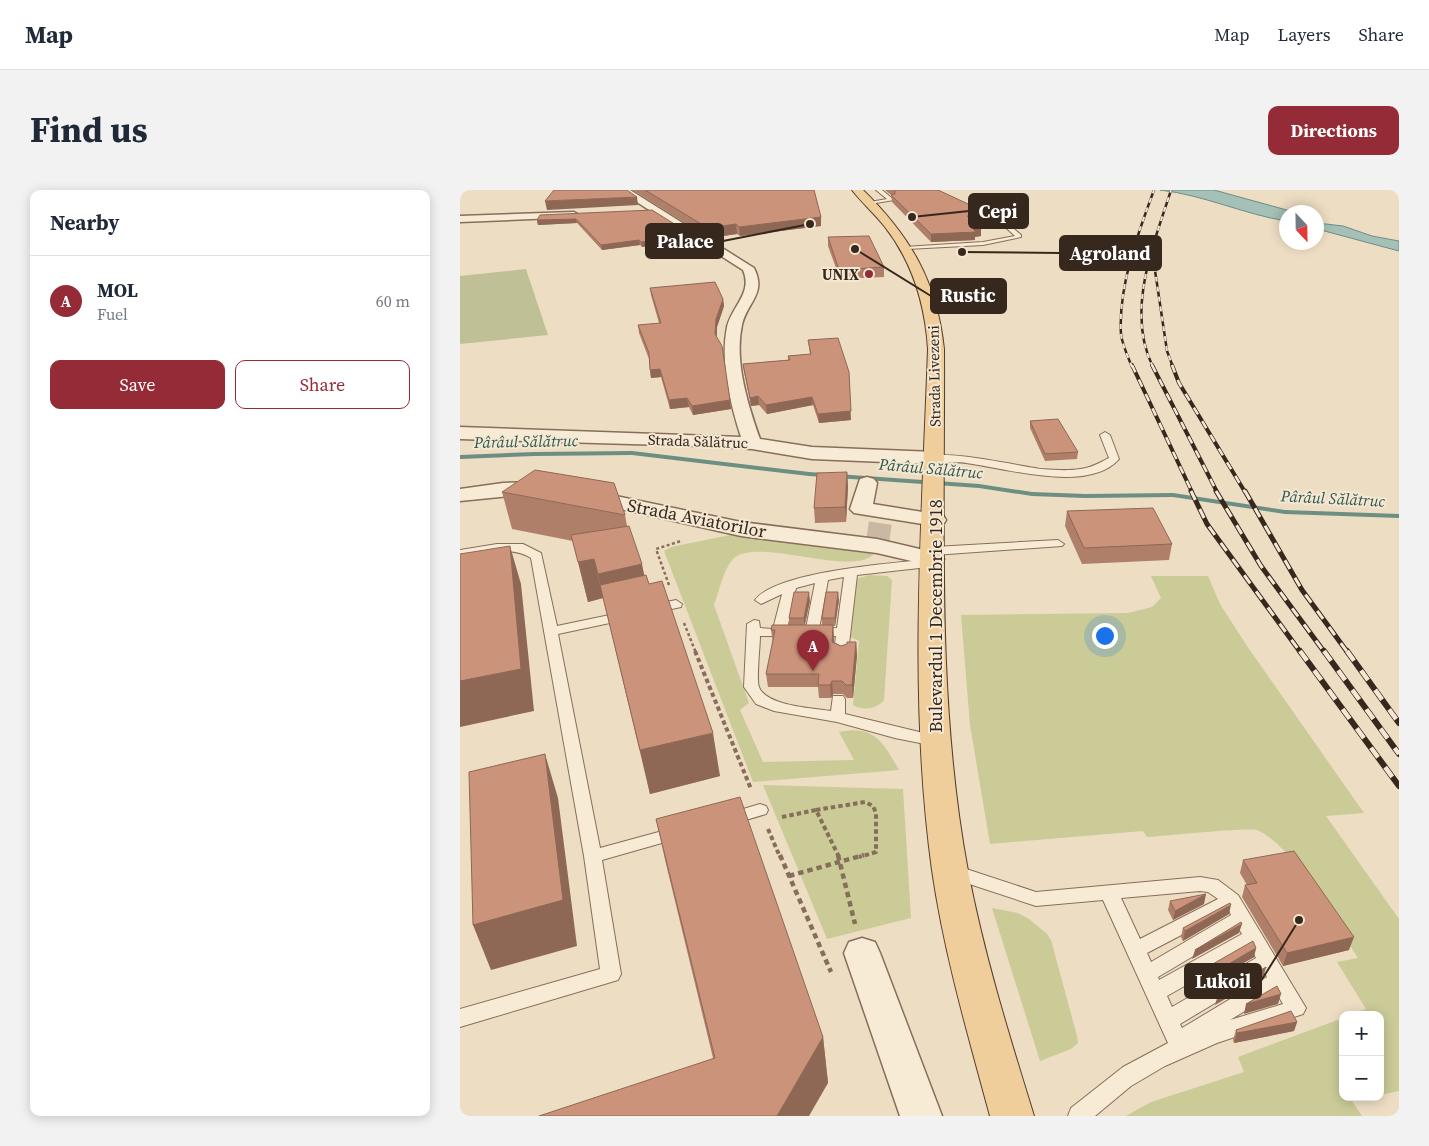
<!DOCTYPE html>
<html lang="en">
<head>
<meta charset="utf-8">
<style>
  :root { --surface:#fff; --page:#f2f2f3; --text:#1f2937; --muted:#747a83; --line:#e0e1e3; --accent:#952b36 }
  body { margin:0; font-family:"Source Serif 4",serif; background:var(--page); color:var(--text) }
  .controls { position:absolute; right:15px; bottom:15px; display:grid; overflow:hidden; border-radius:10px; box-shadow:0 2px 12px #0003 }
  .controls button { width:45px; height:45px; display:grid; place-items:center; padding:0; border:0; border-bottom:1px solid var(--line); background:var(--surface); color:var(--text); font:25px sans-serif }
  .compass { position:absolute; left:819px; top:15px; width:45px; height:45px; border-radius:50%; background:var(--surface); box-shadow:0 2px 12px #0003; rotate:158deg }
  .you { position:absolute; left:644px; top:445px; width:18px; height:18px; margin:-12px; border:4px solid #fff; border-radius:50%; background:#1a73e8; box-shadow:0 0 0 8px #1a73e833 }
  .badge { display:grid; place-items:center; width:32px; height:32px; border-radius:50%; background:var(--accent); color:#fff; font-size:16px; font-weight:700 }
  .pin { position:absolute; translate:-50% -41px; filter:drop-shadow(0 1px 2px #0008) }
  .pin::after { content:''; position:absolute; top:26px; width:18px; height:15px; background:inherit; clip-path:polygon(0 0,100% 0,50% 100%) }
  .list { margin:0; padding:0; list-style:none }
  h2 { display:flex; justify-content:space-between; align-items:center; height:65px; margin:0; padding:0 20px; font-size:21px }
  h2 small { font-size:16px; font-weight:400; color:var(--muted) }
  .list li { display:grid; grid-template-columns:32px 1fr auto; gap:15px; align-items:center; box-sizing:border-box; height:90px; padding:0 20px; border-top:1px solid var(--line) }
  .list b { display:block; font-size:19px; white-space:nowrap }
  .list p { margin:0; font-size:16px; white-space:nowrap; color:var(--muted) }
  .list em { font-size:16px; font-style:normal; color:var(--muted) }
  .actions { display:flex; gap:10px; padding:15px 20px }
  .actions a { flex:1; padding:11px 0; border:1px solid var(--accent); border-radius:10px; text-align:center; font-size:18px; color:var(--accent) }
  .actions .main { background:var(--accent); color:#fff }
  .map { position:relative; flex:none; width:939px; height:926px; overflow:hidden; border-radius:10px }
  header { display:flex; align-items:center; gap:30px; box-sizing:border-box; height:70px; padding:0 25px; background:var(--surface); border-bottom:1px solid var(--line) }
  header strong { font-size:24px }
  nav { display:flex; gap:28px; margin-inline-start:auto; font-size:18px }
  .intro { display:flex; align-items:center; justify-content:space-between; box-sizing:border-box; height:120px; padding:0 30px }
  h1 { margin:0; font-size:35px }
  .button { padding:12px 22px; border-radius:10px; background:var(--accent); color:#fff; font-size:18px; font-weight:700 }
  main { display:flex; gap:30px; padding:0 30px }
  aside { flex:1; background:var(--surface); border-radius:10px; box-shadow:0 2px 12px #0003 }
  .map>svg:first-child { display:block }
</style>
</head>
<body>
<header>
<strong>Map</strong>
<nav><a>Map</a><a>Layers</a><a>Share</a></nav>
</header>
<div class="intro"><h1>Find us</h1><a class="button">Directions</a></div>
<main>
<aside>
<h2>Nearby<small></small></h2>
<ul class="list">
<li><span class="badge">A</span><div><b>MOL</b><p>Fuel</p></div><em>60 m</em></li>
</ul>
<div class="actions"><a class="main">Save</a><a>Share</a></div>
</aside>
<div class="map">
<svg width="939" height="926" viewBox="0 0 939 926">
  <rect width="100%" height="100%" fill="#edddc3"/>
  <path fill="#cacb97" d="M275,344L415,362C398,390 295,345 273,369C263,380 259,402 254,415L289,513L280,520L303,572L394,570L379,542C414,534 424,553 439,580L293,592L204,361L211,357Z
    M410,385L427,386L432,390L424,510C418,519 401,521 393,515L399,451L390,447L396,389Z
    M691,386H748L760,414L787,456L904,623L866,626L939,729V901L920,905V825H891L906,819L877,772L898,768C876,734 833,655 797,640C788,637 703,646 687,647L683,641L530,654L510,535L501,425L668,423L692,417L701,408Z
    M303,595L443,599L451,728L367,749Z
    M532,718L558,723L569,729L587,744L591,750L617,846L618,853L611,859L580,871Z
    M883,828V907H910L892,911L902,926H666L691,912L784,882L778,867Z"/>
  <path fill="#bfc096" d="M66,79L88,145L0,154V86Z"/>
  <path fill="#a5c0b6" stroke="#6c8e83" d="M700,0H754L834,22H826V31C783,24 744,5 700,0Z
    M857,33L883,36L912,46L939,51V61L857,39Z"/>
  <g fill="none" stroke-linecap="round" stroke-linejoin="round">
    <path fill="#6c8e83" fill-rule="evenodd" d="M172,261L349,282L519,294L572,302L625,304L713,303L825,320L939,324V328L825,324L713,307L625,308L572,306L519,298L349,286L172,265L74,266L0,269V265L74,262Z"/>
    <path stroke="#c9b9a2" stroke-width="23" stroke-dasharray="23 12" stroke-linecap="butt" d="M417,356L422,321"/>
    <defs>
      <path id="service" d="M416,0H422L434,10L410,14V12L427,9Z
        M521,10L561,45V47L523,55L447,59L444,57L523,52L555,46L519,13Z
        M645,242L650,245L659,269C628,304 546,278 506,273C496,271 476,275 469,268C480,258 563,277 582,279C595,280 608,281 620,279C631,278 639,273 649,268L640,245Z
        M598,350L604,354L602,356L474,365L468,361L474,357Z
        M37,354H63L81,363L97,436L164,422L171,426L164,430L98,444L140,658L217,637L223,639L226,643L223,647L142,670L161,784L158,790L0,837V819L140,779L124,666L71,368C50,355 23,364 0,368V360Z
        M473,369L479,373L477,376L397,385L388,463L381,467L374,463L376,446L352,447L345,443L355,393L336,398L327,439L333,440L335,443L333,446H300C300,456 296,490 299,497C306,516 353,518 371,521L373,506H383L385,509V524L480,547L483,551L480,555L475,556L435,548L377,532L314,521L296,514L284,497L287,434L294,430L299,431L300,438L313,439L322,404L301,414L295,410C317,381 436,373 473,369ZM384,387L377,438L359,439L368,390Z
        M216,410L222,414L221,417L193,423L187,419L188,416Z
        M300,614L306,616L308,620L306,624L269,635L263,633L261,629L263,625Z
        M491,674L576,702L740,687L758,690L778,705L846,818L843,824L757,853L705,876L671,896L635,926H608L611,918L663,877L708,853L643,710L576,716L485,686L482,681L485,676ZM740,701L748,702L758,709L680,749L661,708ZM769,720L771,725L691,772L687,763ZM779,739L782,744L699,790L698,787ZM791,758L796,768L712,817L707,806ZM805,783L807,787L722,838L720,834ZM816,802L823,814L770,830Z"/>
      <path id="minor" d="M158,0H170L294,78C307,104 287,112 282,135C274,171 288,215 300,249L352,257L474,262L481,264L484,268L481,272L474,274L352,269L292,259L241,256L0,249V237L281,247C270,213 260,172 267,137C272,116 293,103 283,80Z
        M114,22L119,25L118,27L0,32V26Z
        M407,287L414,289L417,293L413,314L475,324L483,325L486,330L483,335L475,336L394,323L390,319L400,289Z
        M81,292L88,294L91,298L88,302L0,311V299L43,293Z
        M127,300L281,332L417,349L481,364L484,369L481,374L473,376L417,363L281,346L120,310L117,306L120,302Z
        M402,748L415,752L420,763L482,926H440L384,763L389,752Z"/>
      <path id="primary" d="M392,0H403C451,47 477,92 484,159C485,332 476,510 508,681C524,765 549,845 574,926H530C508,845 484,763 472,680C448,507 462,332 468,159C465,114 453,73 425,37C415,24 402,13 392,0Z"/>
    </defs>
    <use href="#service" stroke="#876e5a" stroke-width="2"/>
    <use href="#minor" stroke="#876e5a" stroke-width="3"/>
    <use href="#primary" stroke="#553d2e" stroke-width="2"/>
    <path stroke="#876e5a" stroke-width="2.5" stroke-dasharray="3 2.5" stroke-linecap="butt" d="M209,395L196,359L221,351
      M224,433L236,463"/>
    <path stroke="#876e5a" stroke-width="4" stroke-dasharray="4.5 3" stroke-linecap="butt" d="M235,461L291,599
      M356,620L405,612L413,616L416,623V662L399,667
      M322,627L356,620L379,667
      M308,639L320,667"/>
    <path stroke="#876e5a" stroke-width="4.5" stroke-dasharray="5.5 4" stroke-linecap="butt" d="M320,665L371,782
      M378,665L395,734
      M329,686L404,665"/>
    <use href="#service" fill="#f8ebd6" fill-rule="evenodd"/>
    <use href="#minor" fill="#f8ebd6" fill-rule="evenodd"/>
    <use href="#primary" fill="#f0ce9b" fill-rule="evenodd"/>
    <defs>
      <path id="rail-far3" d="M693,67L707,161L713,177
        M672,177C668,167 662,154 661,144C658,97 678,43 694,0
        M693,177C665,121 694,54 711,0"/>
      <path id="rail-far2" d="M672,175L732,302
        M692,175L757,302
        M712,175L719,193L785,302"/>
      <path id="rail-far1" d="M731,301L747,334L841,463
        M756,301L801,376L865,463
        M785,301L842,400L888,463"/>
      <path id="rail" d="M840,461L939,596
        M864,461L939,564
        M887,461L939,533"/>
    </defs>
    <use href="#rail-far3" stroke="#37281e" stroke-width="2.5"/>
    <use href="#rail-far2" stroke="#37281e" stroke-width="4"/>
    <use href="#rail-far1" stroke="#37281e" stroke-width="5"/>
    <use href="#rail" stroke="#37281e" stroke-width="6"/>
    <use href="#rail-far3" stroke="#f5e8d3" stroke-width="2" stroke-dasharray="5" stroke-linecap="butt"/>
    <use href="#rail-far2" stroke="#f5e8d3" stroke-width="2.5" stroke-dasharray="8" stroke-linecap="butt"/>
    <use href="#rail-far1" stroke="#f5e8d3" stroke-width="3" stroke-dasharray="10" stroke-linecap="butt"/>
    <use href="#rail" stroke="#f5e8d3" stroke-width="4.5" stroke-dasharray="12" stroke-linecap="butt"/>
  </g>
  <path fill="#af7f69" d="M173,0H354L361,27V36L280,46L277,44L249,48Z
    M425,0H478L532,32L516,33L521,46L515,47V50L471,52L432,12L431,5Z
    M192,20L232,50L182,57L180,55L142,60L117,33L78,35L77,30Z
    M368,47L424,77V87L380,89L368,56Z
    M190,98L263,109L264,116L257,137V147L271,219L233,225L229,217L210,219L201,187L191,188L189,169L179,143L178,135L199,133L191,105Z
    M348,150L391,230L359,233L353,215L307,224L299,215L291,216L284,182L283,174L328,170V166L350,164Z
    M570,231L618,262L617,269L585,271L570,238Z
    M387,282L388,297L386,332L355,333L354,318Z
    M42,302L165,325L167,336L184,385L260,586L190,604L143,408L128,412L113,351L52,339Z
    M607,321L712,354L709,370L622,374L605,336Z
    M379,410L375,436H373L374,452L381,456L396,452L397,465L393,508H387L383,504H373L371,508H359L358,497H308L306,484L313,453L311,440L329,435V428L350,411L345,435H362V428Z
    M196,629L363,847L368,893L253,868L206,674Z
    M783,670L889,760L823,776L782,707L785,695H787L780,683Z
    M710,711L744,714L713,730L708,720Z
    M769,724L723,751L721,747L723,738Z
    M796,758L794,767L745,795L742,788L744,779Z
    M837,832L834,841L774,853L773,850L776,840Z"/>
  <path fill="#8e6855" d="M177,7L178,15L87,20L85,11Z
    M532,25V32L507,34V26Z
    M361,27V36L280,46L279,37Z
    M116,29L117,33L78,35L77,30Z
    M276,34L277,44L249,48L248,38Z
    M521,38V46L515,47V50L471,52V44Z
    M232,45V50L182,57L181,52Z
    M179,50L180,55L142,60L141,55Z
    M263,109L264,116L257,137L256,152L255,144L256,129Z
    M200,179L201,187L191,188L190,180Z
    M389,182L391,230L359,233L358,224Z
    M298,206L299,215L291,216L290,208Z
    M352,207L353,215L307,224L306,215Z
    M227,208L229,217L210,219L209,210Z
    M270,210L271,219L233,225L232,216Z
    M387,282L388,297L386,332L385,317Z
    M50,356L61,394L74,521L0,537V491Z
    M134,369L143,408L128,412L118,372Z
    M182,374L190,414L140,395L146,423L138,384Z
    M349,402L350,411L344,436V428Z
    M378,402L379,410L375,436V428Z
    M373,435L374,448L373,465L372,452Z
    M396,452L397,465L393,508L392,495Z
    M372,491L373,504L371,508L370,495Z
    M253,543L260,586L190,604L180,560Z
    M85,564L98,608L117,756L31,780L13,735Z
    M746,704L744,714L713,730L715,721Z
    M771,715L769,724L723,751L725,741Z
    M782,734L779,743L732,769L735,760Z
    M894,747L889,760L823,776L827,763Z
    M796,758L794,767L745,795L748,786Z
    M806,778L803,787L755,815L758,805Z
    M821,804L818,814L784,824L786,814Z
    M837,832L834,841L774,853L777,843Z
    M363,847L368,893L349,926H317Z"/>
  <path fill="#cb947a" stroke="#8e6855" d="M94,0H167L177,7L85,11Z
    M185,0H354L361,27L279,37L276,34L248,38Z
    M434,0H478L532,25L507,26L521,38L513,39L516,42L471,44L431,5L435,4V1Z
    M192,20L232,45L181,52L179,50L141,55L116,29L77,30L80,25Z
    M409,46L424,77L379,80L368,47Z
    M255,92L263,109L256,129L255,144L262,156L270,210L232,216L227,208L209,210L200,179L190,180L189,163L178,135L201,133L190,98Z
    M378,148L389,182L391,221L358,224L352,207L306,215L298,206L290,208L283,174L330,170L328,166L351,164L348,150Z
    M598,229L618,262L585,264L570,231Z
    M75,280L154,293L165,325L42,302Z
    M387,282L385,317L354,318L357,283Z
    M693,318L712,354L624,358L607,321Z
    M169,336L182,374L138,384L134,369L118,372L111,345Z
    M50,356L61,479L0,491V364Z
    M186,385L189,394L202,391L253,543L180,560L140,395Z
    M334,402H349L344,428H329Z
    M366,402H378L375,428H362Z
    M312,435H373L372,452L381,456L387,454V452H396L392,495H386L382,491H372L370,495H358L359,484H306L315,440H311Z
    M85,564L103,710L13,735L9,582Z
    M280,607L363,847L317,926H79L255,868L196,629Z
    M834,661L894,747L827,763L785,695L797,693L783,670Z
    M746,704L715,721L710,711Z
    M770,713L771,715L725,741L723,738Z
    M781,732L782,734L735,760Z
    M793,751L796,758L748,786L744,779Z
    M806,777V778L758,805Z
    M817,796L821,804L786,814Z
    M831,821L837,832L777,843L776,840Z"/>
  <circle fill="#952b36" stroke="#f5e8d3" stroke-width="2" cx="409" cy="84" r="5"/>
  <g text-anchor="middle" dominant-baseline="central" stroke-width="4" stroke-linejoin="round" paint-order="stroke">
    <g font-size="15" font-weight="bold" fill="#37281e" stroke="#f5e8d3" text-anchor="end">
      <text x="399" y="84">UNIX</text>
    </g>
    <g font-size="15" fill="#37281e" stroke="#f5e8d3">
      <text transform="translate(474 186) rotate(-91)">Strada Livezeni</text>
      <text transform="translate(238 251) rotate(2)">Strada Sălătruc</text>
    </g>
    <g font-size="16" font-style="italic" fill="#2e5750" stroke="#f5e8d3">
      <text transform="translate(66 251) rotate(-1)">Pârâul Sălătruc</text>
      <text transform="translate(471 278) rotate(5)">Pârâul Sălătruc</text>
      <text transform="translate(873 308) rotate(3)">Pârâul Sălătruc</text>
    </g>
    <g font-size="18" fill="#37281e" stroke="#f5e8d3">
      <text transform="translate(237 328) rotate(11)">Strada Aviatorilor</text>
      <text transform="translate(475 426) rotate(-90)">Bulevardul 1 Decembrie 1918</text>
    </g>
  </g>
  <path fill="none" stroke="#37281e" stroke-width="2" d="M452 27L509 21M350 34L263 51M502 62L600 63M395 59L471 106M839 730L801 791"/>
  <g fill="#37281e" stroke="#f5e8d3" stroke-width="2">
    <circle cx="452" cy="27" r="5"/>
    <circle cx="350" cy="34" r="5"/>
    <circle cx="502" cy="62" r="5"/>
    <circle cx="395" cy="59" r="5"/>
    <circle cx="839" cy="730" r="5"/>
  </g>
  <g fill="#37281e" stroke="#37281e" stroke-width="2">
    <rect x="509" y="4" width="59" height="34" rx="5"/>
    <rect x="186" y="34" width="77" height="34" rx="5"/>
    <rect x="600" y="46" width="101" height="34" rx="5"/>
    <rect x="471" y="89" width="75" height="34" rx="5"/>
    <rect x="725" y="774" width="76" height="34" rx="5"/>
  </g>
  <g font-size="19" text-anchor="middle" font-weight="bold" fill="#fff">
    <text x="538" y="28">Cepi</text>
    <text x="225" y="58">Palace</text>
    <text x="650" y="70">Agroland</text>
    <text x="508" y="112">Rustic</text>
    <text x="763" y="798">Lukoil</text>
  </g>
</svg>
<div class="controls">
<button>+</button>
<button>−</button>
</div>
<svg class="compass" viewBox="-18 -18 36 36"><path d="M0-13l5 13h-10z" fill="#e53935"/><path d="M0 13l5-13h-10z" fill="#747a83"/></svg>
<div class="you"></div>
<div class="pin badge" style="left:353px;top:481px">A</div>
</div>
</main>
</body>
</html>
